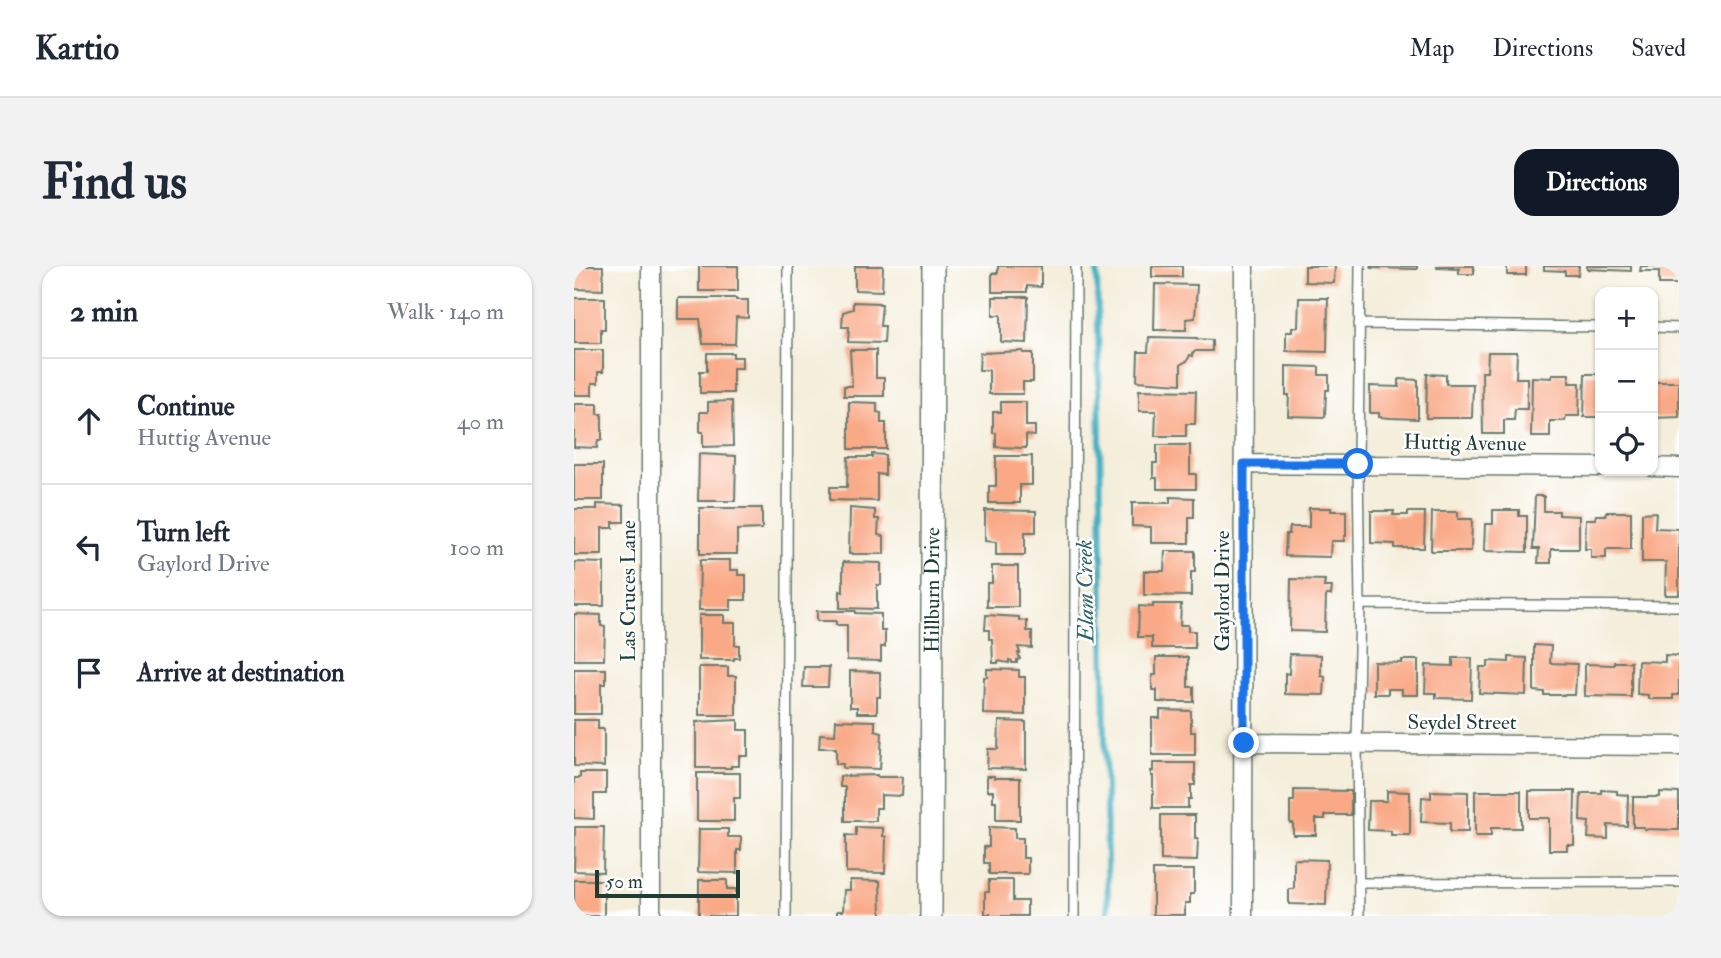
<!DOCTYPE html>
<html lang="en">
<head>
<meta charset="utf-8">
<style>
  :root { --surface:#fff; --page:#f2f2f3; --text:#1f2937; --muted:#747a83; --line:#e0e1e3; --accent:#111827 }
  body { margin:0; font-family:"IM FELL Double Pica",serif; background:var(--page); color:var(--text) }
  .controls { position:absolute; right:21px; top:21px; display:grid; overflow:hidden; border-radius:14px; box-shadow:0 2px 5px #0004 }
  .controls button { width:63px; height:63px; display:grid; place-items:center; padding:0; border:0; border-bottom:2px solid var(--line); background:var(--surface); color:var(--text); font:35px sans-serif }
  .scale { position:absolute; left:21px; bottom:18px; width:145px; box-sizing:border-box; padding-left:7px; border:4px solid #1f3d34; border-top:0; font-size:19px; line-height:24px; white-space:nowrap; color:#1f3d34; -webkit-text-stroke:5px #fff; paint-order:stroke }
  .stop { position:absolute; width:21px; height:21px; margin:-16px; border:5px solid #1a73e8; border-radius:50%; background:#fff }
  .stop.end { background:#1a73e8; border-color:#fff; box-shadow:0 2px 7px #0008 }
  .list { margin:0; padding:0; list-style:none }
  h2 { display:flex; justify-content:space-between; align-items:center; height:91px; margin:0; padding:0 28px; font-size:30px }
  h2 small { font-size:23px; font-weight:400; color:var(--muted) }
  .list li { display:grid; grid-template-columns:46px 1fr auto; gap:21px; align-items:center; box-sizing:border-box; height:126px; padding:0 28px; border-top:2px solid var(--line) }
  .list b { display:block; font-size:26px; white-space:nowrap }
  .list p { margin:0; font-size:23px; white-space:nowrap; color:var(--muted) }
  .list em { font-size:23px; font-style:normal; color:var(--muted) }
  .icon { flex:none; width:38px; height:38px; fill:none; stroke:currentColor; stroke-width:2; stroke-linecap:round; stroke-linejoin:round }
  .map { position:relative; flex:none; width:1105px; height:650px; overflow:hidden; border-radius:21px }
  header { display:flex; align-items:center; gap:42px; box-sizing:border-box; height:98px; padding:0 35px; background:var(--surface); border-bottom:2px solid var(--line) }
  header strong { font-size:33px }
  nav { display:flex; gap:38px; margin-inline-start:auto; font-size:24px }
  .intro { display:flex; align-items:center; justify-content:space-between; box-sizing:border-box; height:168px; padding:0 42px }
  h1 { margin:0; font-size:49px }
  .button { padding:18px 32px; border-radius:21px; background:var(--accent); color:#fff; font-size:24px; font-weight:700 }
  main { display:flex; gap:42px; padding:0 42px }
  aside { flex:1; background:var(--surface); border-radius:21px; box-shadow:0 2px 5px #0004 }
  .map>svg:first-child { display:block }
</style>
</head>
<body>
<header>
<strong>Kartio</strong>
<nav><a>Map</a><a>Directions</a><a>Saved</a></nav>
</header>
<div class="intro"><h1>Find us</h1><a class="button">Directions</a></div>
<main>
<aside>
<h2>2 min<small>Walk · 140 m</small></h2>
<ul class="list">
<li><svg class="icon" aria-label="ahead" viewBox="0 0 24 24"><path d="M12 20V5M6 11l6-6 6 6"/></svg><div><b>Continue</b><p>Huttig Avenue</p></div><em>40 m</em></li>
<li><svg class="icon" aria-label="left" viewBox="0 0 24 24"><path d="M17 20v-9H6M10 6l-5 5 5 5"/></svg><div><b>Turn left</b><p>Gaylord Drive</p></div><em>100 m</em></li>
<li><svg class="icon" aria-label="arrive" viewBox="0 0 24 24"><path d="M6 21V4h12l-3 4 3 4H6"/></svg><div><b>Arrive at destination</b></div></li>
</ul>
</aside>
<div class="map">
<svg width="1105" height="650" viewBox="0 0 1105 650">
  <rect width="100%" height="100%" fill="#fff"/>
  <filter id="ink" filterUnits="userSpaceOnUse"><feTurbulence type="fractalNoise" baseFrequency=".0143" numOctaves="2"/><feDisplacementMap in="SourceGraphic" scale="14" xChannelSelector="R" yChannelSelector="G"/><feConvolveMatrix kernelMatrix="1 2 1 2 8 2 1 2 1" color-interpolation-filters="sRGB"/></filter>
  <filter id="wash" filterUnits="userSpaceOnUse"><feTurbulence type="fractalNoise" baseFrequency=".00686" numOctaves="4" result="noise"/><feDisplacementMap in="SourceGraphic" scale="28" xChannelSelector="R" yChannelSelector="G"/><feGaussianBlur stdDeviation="1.57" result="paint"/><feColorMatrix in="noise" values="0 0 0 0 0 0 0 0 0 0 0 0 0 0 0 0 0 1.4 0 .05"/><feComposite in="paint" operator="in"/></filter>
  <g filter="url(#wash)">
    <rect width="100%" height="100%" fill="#f4eedb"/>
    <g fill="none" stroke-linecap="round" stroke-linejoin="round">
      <path stroke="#46b1c3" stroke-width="6" d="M523,0L534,650"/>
    </g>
    <g id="blocks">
      <path fill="#f9a986" d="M0,0H29V24L0,23Z
        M125,0H164V25H125Z
        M281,0H309L308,25L281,24Z
        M424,0H467V21L453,20V26H418V7H424Z
        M578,0H608V11H578Z
        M731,0H761L760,17L731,16Z
        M797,0H843V3L797,2Z
        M863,0H900V8H885V3L863,2Z
        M933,0H952V9H933Z
        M970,0H1005L1004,9H991V5L970,4Z
        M1013,0H1057V5L1013,3Z
        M1067,0H1105V18H1085V5H1066Z
        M581,18L623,19L621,52L612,53V64H580Z
        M419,31H454L453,77L427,76V49H419Z
        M0,32H31V63H27V77H0Z
        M104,32H162V34H174V52L162,51L161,78H129L126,53H104Z
        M725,32H754L753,86L712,85V66H718V61H724Z
        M279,36L305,37V38H308L306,60H311L310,77L274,76L275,61H268L269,46L279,43Z
        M575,71L623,72V73L638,74V85H622L619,87V90L616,89L613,95L607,98V118L563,115L564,86H574Z
        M0,84H29V106H24V117H18V129H0Z
        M276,84H302V112H310V130H270V120H278Z
        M449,85V87H459V116H449V128H415V104H405L406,87Z
        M914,86H943L942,112H953V143H941L940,154H930V168H909L908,106H913Z
        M133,87H159V91H168V102H159V127H126V105H133Z
        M712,100L745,101V109H755V124H752L751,151L714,150L715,129H712Z
        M853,108L872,109V118H899L898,152H852Z
        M978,108H995V117H1006L1005,150H992L991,155H976V171H957L958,111L978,112Z
        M1011,108H1026V151H1010Z
        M825,113L844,114V153L817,152L805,151V147H796V120L825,121Z
        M1079,116H1105V151L1079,152Z
        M565,124L622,125L621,158H612V170H581L582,145H565Z
        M158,135L159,180L129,181V166H126V146H134V136Z
        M275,136L303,137V146L307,147V157H312V183H275Z
        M427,136H452V160H461V170L452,169V182L422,181V167H419V146H427Z
        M0,138H24V148H28V174H24L23,182L0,181Z
        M583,179H616V208H622V223H583V212H579V197H583Z
        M125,188L162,190L161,235H124Z
        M298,188L311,189V209L303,208V235L256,234V221H273L274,191H298Z
        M422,190H458V219H446V237H415V220H422Z
        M0,198H29V234H0Z
        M961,230H970V245H985V249L1005,250V283H977V297H964L965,283H959Z
        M596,231L620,232V251H615V277H577V261L558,260V237H596Z
        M23,238L50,239V256H39V262H28V289H0V243H23Z
        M126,242H188V263L163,264V288H126Z
        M276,242L301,244V253H305L304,269L310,270V288H275Z
        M735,242H757V245H772V270H770V275H757L756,291L711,290L712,268H715L716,261H735Z
        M411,244L462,245V266H451V289H422V276L411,275Z
        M919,244H945V250H953V286L910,285L911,258H919Z
        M797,245H820L819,249H834V246H851L850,282H821V278L797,277Z
        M858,246H884V253H898L897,285H857Z
        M1032,246H1057V283H1032V292H1017V283H1011L1012,253H1021L1022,249H1032Z
        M1082,246L1081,262L1105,263V329H1091L1092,296H1068V247Z
        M591,285H621V306H617V330L570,329V305H590Z
        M126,294H156V304H164V309H172V334H157V344H125Z
        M1,296L30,297V340H0Z
        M269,296L307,297V319H303V343L266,342V325L269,326Z
        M418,300H444V341H413V317H418Z
        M717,313L751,314L750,321H758L757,329H752L751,366L716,365Z
        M579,338H607L606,359H614V365H621V382H578V371H564L565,340L579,341Z
        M243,345H281V347L307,348V365H311V381H307V395L273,394V359H262V355H243Z
        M0,348L27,349V360L31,361L30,394H0Z
        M125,349H150V357H161V379H165V392H160V394H125Z
        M412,349L445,351V354L453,355V365H458V382L444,381L446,387H444L446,393L443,394V397H438V395L435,394V397L424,395V397H419L418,373H415V364H411Z
        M960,379L977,380L976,397L1003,398L1001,429H970V426L960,425Z
        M716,388L747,389V410H751L750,429L711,428V407L715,408Z
        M1091,389L1105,390V429H1099V433H1074V429L1063,428L1064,395L1091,396Z
        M582,391H614V421H620V436H583V424H578V409H582Z
        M935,391L953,392L952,429L905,427L906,401H914V395L935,396Z
        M879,392H898L897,433L862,432V427H851L852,399L879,400Z
        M828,394H844V429H828V423H814V428H800V396L828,397Z
        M1040,396H1057V431L1011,430V398L1040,399Z
        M125,401H154V410H162V449H125Z
        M230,401H255L254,421H229Z
        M0,403H32V418H27V448H0Z
        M413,403L445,404V411H451V449L409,448L410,411H413Z
        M276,405L306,406V431H303V447H283V441H276Z
        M586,444L617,445V466H621V489H578V452H586Z
        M0,454H24V463H30V501L0,500Z
        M164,454V464H174V490H165V500H157V502H122V456Z
        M262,454L301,455V465L308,467L306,503L269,502V498H262V482H245L246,468L261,469Z
        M425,455L452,456V503L413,502L414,483H424Z
        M579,497H621V519H617V533H614V542H579V510H577V505H579Z
        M6,507H32V528H20V553L0,552V512H6Z
        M123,507H166V532H160V555H123Z
        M303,509V511H329L328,530L307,529V542H302V555H271V521H266V510Z
        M413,510H420V512H446V554H422V535H419V525H413Z
        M720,524L777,525V549H751V553H742V569H719V557H716V535H720Z
        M1027,524L1043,525V528L1054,529L1053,560L1034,559V573L1014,572L1015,556L1006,555L1007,528L1009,527H1027Z
        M813,525L836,526V569H817V565L794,564L795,535H813Z
        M857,525L894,526V566H876V557L847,556L848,531L857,532Z
        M901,525H947V562H917V570H901Z
        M955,525H1001L1000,579H993V584H975V552H955Z
        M1086,526L1105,527V564L1070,563V561H1059V531H1086Z
        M587,549H621V572H624L623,595L587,594Z
        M1,561H30L29,606L0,605Z
        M282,561L309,562V570L312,571L311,607L272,606V569L282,570Z
        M415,561L441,562V572H449V592H454V608H415V597H410V581H415Z
        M125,563H154V571H167V584H163V607L124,606Z
        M720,593L753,594L752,639L715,638V623H720Z
        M579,604H620V628H616V637H611V649H579Z
        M0,614H30V650H0Z
        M125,614H153V623H162V650H125Z
        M276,614L306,615L307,650H263V645H269L270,624H276Z
        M415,614H439V635H453V650H416V648H411V626H415Z"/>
    </g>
  </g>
  <g filter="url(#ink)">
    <use href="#blocks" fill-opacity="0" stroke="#6a7b6e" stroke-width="2"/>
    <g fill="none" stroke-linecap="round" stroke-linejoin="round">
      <defs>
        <path id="service" d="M785,58L1026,61
          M1079,61L1105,62
          M786,338L1105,340
          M785,617L1105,616
          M212,650L214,0
          M500,650L502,0
          M785,650L783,478L786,338L784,198L786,0"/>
        <path id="minor" d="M670,198L1026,201
          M1079,201L1105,202
          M670,477L1105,480
          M77,650V0
          M669,650L670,0"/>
        <g id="tertiary">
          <path id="s1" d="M357,650L359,0"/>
        </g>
      </defs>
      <use href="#service" stroke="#6a7b6e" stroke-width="12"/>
      <use href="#minor" stroke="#6a7b6e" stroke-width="21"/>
      <use href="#tertiary" stroke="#6a7b6e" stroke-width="24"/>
      <use href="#service" stroke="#fff" stroke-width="9"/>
      <use href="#minor" stroke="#fff" stroke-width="18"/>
      <use href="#tertiary" stroke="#fff" stroke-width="21"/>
    </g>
  </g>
  <g fill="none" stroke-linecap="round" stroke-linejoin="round" filter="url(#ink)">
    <path stroke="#1a73e8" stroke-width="9" d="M670,477V198H784"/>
  </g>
  <g text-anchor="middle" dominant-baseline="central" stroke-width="5" stroke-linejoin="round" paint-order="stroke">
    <g font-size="21" fill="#1f3d34" stroke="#fff">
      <text transform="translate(891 177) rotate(1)">Huttig Avenue</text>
      <text transform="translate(54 325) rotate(-90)">Las Cruces Lane</text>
      <text stroke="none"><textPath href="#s1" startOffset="326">Hillburn Drive</textPath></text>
      <text transform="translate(648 325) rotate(-90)">Gaylord Drive</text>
      <text x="888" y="456">Seydel Street</text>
    </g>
    <g font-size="23" font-style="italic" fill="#2d6666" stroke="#fff">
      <text transform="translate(511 325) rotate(-91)">Elam Creek</text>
    </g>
  </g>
</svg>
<div class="controls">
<button>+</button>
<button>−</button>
<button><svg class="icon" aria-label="locate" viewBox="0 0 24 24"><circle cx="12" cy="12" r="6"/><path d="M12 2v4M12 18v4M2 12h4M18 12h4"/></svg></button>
</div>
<div class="scale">50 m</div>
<div class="stop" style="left:784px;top:198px"></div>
<div class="stop end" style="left:670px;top:477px"></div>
</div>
</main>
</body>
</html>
